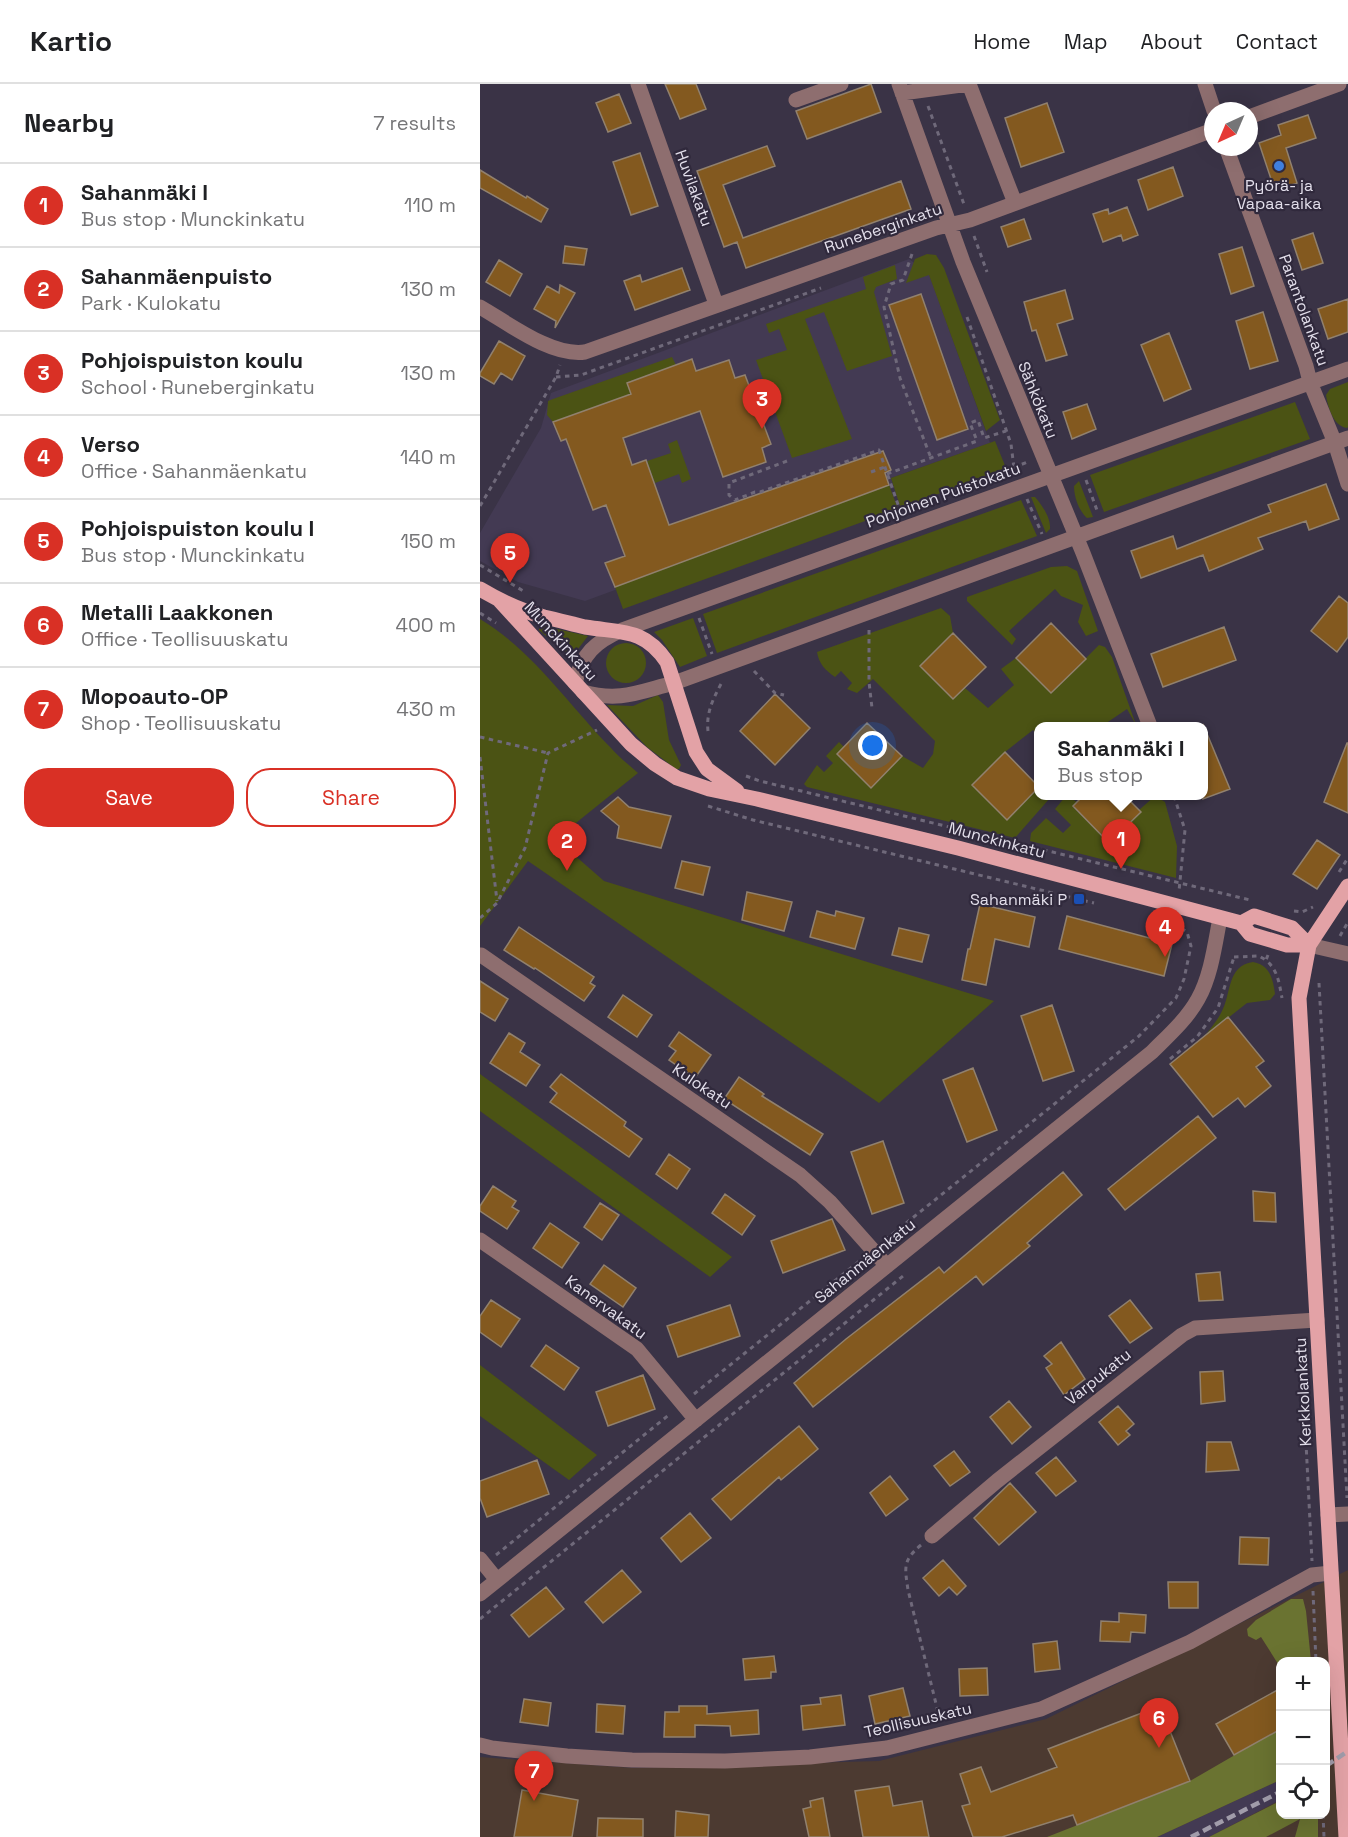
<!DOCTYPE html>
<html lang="en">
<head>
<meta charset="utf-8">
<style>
  :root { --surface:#fff; --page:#f2f2f2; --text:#202124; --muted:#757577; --line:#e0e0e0; --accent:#d93025 }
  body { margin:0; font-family:"Space Grotesk",sans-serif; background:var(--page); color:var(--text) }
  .controls { position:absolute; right:18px; bottom:18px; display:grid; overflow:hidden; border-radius:12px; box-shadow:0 6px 24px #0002 }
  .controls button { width:54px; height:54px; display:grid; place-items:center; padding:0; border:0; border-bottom:2px solid var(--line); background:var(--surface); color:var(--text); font:30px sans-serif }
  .compass { position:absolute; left:724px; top:18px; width:54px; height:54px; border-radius:50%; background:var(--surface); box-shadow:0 6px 24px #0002; rotate:224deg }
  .you { position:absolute; left:393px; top:662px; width:21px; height:21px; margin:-15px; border:4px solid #fff; border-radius:50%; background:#1a73e8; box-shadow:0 0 0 9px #1a73e833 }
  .badge { display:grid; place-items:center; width:39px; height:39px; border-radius:50%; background:var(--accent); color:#fff; font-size:20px; font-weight:700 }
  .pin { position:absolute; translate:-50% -50px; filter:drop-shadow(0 2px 3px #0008) }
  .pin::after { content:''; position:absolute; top:32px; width:21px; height:18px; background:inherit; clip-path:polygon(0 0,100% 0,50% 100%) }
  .popup { position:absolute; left:554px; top:638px; width:174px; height:78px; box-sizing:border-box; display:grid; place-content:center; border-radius:12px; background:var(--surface); filter:drop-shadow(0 2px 4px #0005); font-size:20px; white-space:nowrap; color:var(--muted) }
  .popup b { font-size:22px; color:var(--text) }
  .popup::after { content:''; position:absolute; left:50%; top:100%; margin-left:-12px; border:12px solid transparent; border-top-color:var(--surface) }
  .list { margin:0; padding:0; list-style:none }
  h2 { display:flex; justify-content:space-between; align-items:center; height:78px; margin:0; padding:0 24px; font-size:26px }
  h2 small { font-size:20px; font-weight:400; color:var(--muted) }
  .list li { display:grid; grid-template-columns:39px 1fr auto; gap:18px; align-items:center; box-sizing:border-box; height:84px; padding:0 24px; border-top:2px solid var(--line) }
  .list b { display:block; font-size:22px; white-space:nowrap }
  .list p { margin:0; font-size:20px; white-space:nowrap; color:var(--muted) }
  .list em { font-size:20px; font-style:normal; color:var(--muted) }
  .actions { display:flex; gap:12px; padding:18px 24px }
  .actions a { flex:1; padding:14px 0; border:2px solid var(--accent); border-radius:24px; text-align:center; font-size:21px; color:var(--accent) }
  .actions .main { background:var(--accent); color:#fff }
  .icon { flex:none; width:33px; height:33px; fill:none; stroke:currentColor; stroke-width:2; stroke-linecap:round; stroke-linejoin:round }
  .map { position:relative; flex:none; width:868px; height:1753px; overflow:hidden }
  header { display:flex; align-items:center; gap:36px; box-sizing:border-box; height:84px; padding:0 30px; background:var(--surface); border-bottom:2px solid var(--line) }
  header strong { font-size:28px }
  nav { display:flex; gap:33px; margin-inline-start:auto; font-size:21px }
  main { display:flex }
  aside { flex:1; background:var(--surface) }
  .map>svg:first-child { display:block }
</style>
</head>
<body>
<header>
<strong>Kartio</strong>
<nav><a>Home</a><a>Map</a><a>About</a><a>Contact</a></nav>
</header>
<main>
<aside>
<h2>Nearby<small>7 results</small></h2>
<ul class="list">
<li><span class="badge">1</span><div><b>Sahanmäki I</b><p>Bus stop · Munckinkatu</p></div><em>110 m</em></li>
<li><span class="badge">2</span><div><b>Sahanmäenpuisto</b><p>Park · Kulokatu</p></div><em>130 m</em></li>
<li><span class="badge">3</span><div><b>Pohjoispuiston koulu</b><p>School · Runeberginkatu</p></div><em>130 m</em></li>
<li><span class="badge">4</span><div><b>Verso</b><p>Office · Sahanmäenkatu</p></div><em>140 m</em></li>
<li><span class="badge">5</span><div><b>Pohjoispuiston koulu I</b><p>Bus stop · Munckinkatu</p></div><em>150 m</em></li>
<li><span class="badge">6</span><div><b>Metalli Laakkonen</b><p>Office · Teollisuuskatu</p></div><em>400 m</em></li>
<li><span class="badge">7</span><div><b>Mopoauto-OP</b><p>Shop · Teollisuuskatu</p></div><em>430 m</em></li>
</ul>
<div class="actions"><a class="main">Save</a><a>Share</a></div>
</aside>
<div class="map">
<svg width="868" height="1753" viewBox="0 0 868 1753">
  <rect width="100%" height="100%" fill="#3a3346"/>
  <path fill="#4c3a31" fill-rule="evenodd" d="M868,1486V1753H0V1673L154,1684L399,1677L566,1635ZM800,1578H846V1730H800Z"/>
  <path fill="#433a53" d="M429,175L449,190L510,359L411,394L414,404L105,517L38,498L0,477V449L61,344L71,309Z
    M800,1696V1716L729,1753H677Z"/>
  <path fill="#4b5314" d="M447,170L456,171L464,184L520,336L506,347L449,191L426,199L435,175Z
    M415,181L417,195L396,203L394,208L412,272L367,287L344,228L325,235L372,355L312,374L276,276L307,266L299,245L289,249L286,240L386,205L383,193Z
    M192,273L196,281L148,298L151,310L73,338L67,331L68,317L73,315Z
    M868,298V343L867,344C853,342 848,323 846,311L850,305Z
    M815,318L830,355L624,428L610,391Z
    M197,356L211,395L202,399L199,390L175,399L167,377L191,369L188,360Z
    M515,357L526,384L424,423L420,422L411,394Z
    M599,397L613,433L607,434C599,427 594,413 594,402Z
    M409,401L418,425L143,525L135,503Z
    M551,413H555C562,421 571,434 570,445L566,449Z
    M541,416L557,452L237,569L223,530Z
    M587,482L597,487L618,547L606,552L598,538L603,521L581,512L575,505L529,547L536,555L532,561L487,517V513L571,483Z
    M461,524L470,532L473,549L440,582L473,615L485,604L508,624L534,601L521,585L536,574L571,609L619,561L625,563L632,573L656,641L647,625L622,642H558V651L553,646L525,668L527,736L558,704V712H568L570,714L535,754L327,703L324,700L337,681L344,688L353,679L346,672L359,658L364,663L357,670L391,703L422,672L443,684L453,670L455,657L393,595L377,609L367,605L372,599L361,587L355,593C345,586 339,580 337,568Z
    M213,534L227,572L200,583L182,556L174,548Z
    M0,535C53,567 88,620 131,664C139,673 149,681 158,689L76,755L124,797L514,917L399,1019L48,777L0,842Z
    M59,541L108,552L98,565L95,577L59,546Z
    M126 579a20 20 0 1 1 40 0a20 20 0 1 1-40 0Z
    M178,611L183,618L189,656L201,681L199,685H196L167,663L127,621L153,622Z
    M586,712L597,718L593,723L629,759L660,728L659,726L675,712L685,718L697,762L696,794L550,757L551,749L566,734L583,749L591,741L575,725Z
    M773,878C790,881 793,895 795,910L790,916L767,919L724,953C730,945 737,937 741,929C752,910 746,882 773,878Z
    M0,990L252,1173L230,1193L0,1027Z
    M0,1281L117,1371L89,1396L0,1332Z"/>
  <path fill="#6a7331" d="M811,1515H823L826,1527L831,1577L800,1578V1583L781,1553L776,1556L768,1552L767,1545L776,1536Z
    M800,1645V1696L677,1753H567L710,1697Z
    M800,1717V1730L838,1731V1753H815L820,1735L786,1753H729Z"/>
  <path fill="#83591f" stroke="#91816e" stroke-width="1.5" d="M185,0H216L226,25L200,35Z
    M391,0L401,28L327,55L316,27Z
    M139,10L151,39L128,48L116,19Z
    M567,19L584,68L541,83L525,34Z
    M828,31L836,54L806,64L817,99L795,107L779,59L801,51L798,41Z
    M287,62L295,82L243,101L263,154L421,97L431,125L266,184L257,158L244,163L217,87Z
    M160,69L178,122L151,131L133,78Z
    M693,83L703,112L668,126L658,96Z
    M0,86L46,114L47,112L68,125L61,138L0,104Z
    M647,123L658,151L643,157L641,151L623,158L613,130L628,125L629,130Z
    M544,135L551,155L528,163L521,143Z
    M833,149L843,179L822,186L812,156Z
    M85,162L107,165L104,181L83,179Z
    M762,163L774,202L751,210L739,170Z
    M19,176L42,190L30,212L6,198Z
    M202,184L210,206L155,226L144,197L160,191L162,198Z
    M80,201L95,209L75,244L76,237L54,225L67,202L79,209Z
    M585,206L593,235L577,240L587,271L566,277L556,246L552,247L544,218Z
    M441,210L488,345L457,356L409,221Z
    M868,215V248L848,255L838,225Z
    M783,228L798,277L770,285L756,237Z
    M689,249L711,305L684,317L661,261Z
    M19,257L45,272L32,296L21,289L14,300L0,292V289Z
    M212,275L216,287L249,276L255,294L265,291L291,360L282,364L286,378L243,393L220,327L143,354L152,381L166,376L189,441L403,367L411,386L405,389L409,401L135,503L125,479L145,472L126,421L113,426L86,355L81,357L73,338L151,310L147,299Z
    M607,320L616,345L592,355L583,328Z
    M846,400L859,435L829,446L826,437L778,454L783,465L729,487L723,471L661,494L651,467L693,452L697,465L791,428L788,421Z
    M859,512L868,519V553L857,568L831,547Z
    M571,539L606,575L571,609L536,574Z
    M744,543L756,576L683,603L671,570Z
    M473,549L506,583L473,615L440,582Z
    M295,610L330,644L295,681L260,647Z
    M387,639L422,672L391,704L357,670Z
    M723,640L750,705L723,715Z
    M867,659H868V729L844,718Z
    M525,668L558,702V704L527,736L492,701Z
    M604,711H644L661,728L629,759L593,722Z
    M138,713L149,723L191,732L181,764L137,754L139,742L121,727Z
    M837,756L860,771L837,805L813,790Z
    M202,777L230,783L223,811L195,804Z
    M267,808L312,818L304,847L262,836Z
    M500,820L555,833L549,863L515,855L506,901L482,896L488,865H490Z
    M337,827L355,832L356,827L384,834L375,865L330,853Z
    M587,832L692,860L684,892L579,865Z
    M39,843L114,893L110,899L115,902L104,917L55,884L54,885L24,866Z
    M419,844L449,851L442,878L412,871Z
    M0,897L28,915L15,937L0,928Z
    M143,911L172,931L157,953L128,933Z
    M572,921L594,987L563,997L541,932Z
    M748,933L784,977L776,983L791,1002L765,1023L758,1014L733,1033L690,980Z
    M199,948L231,971L215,994L189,976L196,967L189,962Z
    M29,949L45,959L40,968L60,981L46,1002L10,979Z
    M493,984L517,1046L487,1058L463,996Z
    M81,990L146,1038L144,1042L162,1055L149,1073L70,1018L77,1009L70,1003Z
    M259,993L284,1010L282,1012L343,1050L330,1071L244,1015Z
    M718,1032L736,1054L645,1126L628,1105Z
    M403,1057L424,1119L392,1130L371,1068Z
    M189,1070L210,1085L197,1105L176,1090Z
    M583,1088L602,1111L547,1159L550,1162L503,1201L496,1192L333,1323L314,1299L366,1255L459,1183L464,1189Z
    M13,1102L36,1117L32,1123L39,1127L27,1145L0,1127V1122Z
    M773,1107L795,1109L796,1138L774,1137Z
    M245,1110L275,1132L262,1151L232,1129Z
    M120,1119L139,1131L122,1156L104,1143Z
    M352,1135L365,1166L303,1189L291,1157Z
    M70,1139L99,1159L82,1184L53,1164Z
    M124,1181L156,1204L143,1223L110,1200Z
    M740,1188L743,1216L719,1217L716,1190Z
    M11,1216L40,1235L21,1263L0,1248V1232Z
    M650,1216L672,1244L650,1259L629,1232Z
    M250,1221L260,1252L198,1273L187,1242Z
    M581,1258L605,1295L584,1311L566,1284L572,1280L564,1272Z
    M66,1261L99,1284L84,1306L51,1282Z
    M743,1287L745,1317L721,1320L720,1288Z
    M163,1291L175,1325L128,1342L116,1308Z
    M529,1317L551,1343L532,1360L510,1333Z
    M638,1322L654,1340L646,1347L650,1351L638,1361L619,1338Z
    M319,1342L338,1365L301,1396L299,1393L251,1436L232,1415Z
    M727,1358H751L759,1386L726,1388Z
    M474,1367L490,1388L470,1402L454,1382Z
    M576,1373L596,1397L576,1412L556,1389Z
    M57,1376L69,1410L7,1433L0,1414V1397Z
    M410,1392L428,1415L406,1432L390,1409Z
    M530,1399L556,1428L519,1461L494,1434Z
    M210,1429L231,1454L201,1478L181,1454Z
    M760,1453L789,1454L788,1481L759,1480Z
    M463,1476L486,1502L477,1511L469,1503L459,1512L443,1494Z
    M142,1486L161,1508L123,1539L105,1518Z
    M688,1498H718V1524H689Z
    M66,1503L84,1525L49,1553L31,1531Z
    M639,1529L666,1531L665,1549L651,1548L650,1558L620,1557L621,1537L639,1538Z
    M577,1557L580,1585L555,1588L553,1560Z
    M294,1572L296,1588H291V1594L265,1596L263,1575Z
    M507,1584L508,1611L480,1612L479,1585Z
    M423,1604L430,1632L395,1640L389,1612Z
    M801,1604V1645L754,1671L736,1640Z
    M361,1611L365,1641L323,1646L321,1622L341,1620L340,1614Z
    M44,1615L71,1619L68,1642L40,1638Z
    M117,1620L145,1622L143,1650L116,1648Z
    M199,1622H227V1630L278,1626L279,1650L251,1652L250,1642L215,1641V1653H184L185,1628H199Z
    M680,1622L710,1697L597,1741L593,1731L522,1753H493L482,1722L490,1720L480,1690L501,1683L511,1708L577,1683L568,1665Z
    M409,1702L413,1722L442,1717L449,1753H383L375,1707Z
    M42,1706L98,1716L92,1753H34Z
    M343,1714L350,1753H329L323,1725L331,1723L330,1717Z
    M196,1727L229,1731L228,1753H195Z
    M118,1734L163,1735V1753H117Z"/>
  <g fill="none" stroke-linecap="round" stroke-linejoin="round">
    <path stroke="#6f697a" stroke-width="3" stroke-dasharray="4.5 4.5" stroke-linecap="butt" d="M448,22L485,123
      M494,152L507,188
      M432,170L423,196L411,200L404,223L420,294L451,374
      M487,233L531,360L534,384
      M76,293L101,291L341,204
      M307,377L249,399V411L255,416L275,408H280L399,366L421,429
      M391,388L405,383
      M407,390L497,357L490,339L498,336L504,354L526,347
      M606,396L618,429
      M475,407L550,377
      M547,415L562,450
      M0,422L76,293L80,281
      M0,481L45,508
      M0,529L16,539
      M219,534L232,570
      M389,546V598L392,624
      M274,587L295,609L304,611
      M228,647C226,629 233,615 241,600
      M0,653L68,669
      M0,673L17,817
      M266,692L280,697L770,816
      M694,712L705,746L699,807
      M228,722L273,736L614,819
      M859,788L868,774
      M814,827L822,828L833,823
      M0,834L17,819L45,764L68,669L117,646
      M860,852L868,838
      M788,871L786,876C798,887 799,898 802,914
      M754,873L779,872L786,876
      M839,899L867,1414
      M690,975L717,953L738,924L754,873
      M405,1156L659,952L696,914L704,895L711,862L707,848L693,839
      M214,1310L382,1175
      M825,1339L832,1477
      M441,1461C422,1477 425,1484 428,1506L460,1636
      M16,1471L190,1330
      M833,1507L836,1578
      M0,1535L423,1192
      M843,1730L844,1753"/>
    <path stroke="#8e6e6f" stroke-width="15" d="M158,0L236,220
      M419,0L483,178L603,469L670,642
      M489,0L535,119
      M725,0L734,27
      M422,9L489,0
      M316,16L361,0
      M769,33L859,0
      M746,63L826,282L830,298L855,359L868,400
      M0,223C28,239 72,273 105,268L456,144L490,136L733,46
      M95,599C102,570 115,558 142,546L868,285
      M103,608C140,618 158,608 194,599L868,354
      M829,861L868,870
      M1,871L320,1091L350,1118L407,1182
      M0,1156L157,1265L216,1336
      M848,1431L868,1430
      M452,1452L517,1397L702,1251L715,1244L837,1236
      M0,1475L17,1496
      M0,1510L672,968C689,951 707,935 718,915C731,892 735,860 740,834
      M0,1661L12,1664L87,1672L152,1676L245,1677L330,1673L407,1664L561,1625L710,1558L832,1491L851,1489"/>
    <path stroke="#e3a2a6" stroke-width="15" d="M0,505C20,517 42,527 64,533C78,536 92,540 105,543C142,549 164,544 187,578L216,668L227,685L257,707
      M20,517L151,660L175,680L197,694L229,705L277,715L478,764L761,839L770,850L807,861H829
      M761,839L774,832L812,844L829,861
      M866,1753L819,914L829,861L868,802"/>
    <path stroke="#a19caa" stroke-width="4.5" stroke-dasharray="9 4.5" stroke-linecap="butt" d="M846,1682L868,1667
      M711,1753L800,1708"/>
  </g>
  <circle fill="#3f7fe0" stroke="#30293c" stroke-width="2" cx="799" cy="82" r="6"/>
  <rect fill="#1a4fb4" stroke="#30293c" stroke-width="2" x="593" y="809" width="12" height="12" rx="3"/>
  <g text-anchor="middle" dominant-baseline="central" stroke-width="4.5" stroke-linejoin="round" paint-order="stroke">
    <g font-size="16" fill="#e3dfeb" stroke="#30293c">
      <text x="799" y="101">Pyörä- ja<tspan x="799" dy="18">Vapaa-aika</tspan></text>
      <text x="587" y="815" text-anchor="end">Sahanmäki P</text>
    </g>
    <g font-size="16" fill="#e3dfeb" stroke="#30293c">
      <text transform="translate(214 104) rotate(70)">Huvilakatu</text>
      <text transform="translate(403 144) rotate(-19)">Runeberginkatu</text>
      <text transform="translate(824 226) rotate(70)">Parantolankatu</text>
      <text transform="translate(558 316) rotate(68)">Sähkökatu</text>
      <text transform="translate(463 411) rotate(-20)">Pohjoinen Puistokatu</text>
      <text transform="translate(81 557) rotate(48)">Munckinkatu</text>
      <text transform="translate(517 756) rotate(15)">Munckinkatu</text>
      <text transform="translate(222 1002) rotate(34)">Kulokatu</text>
      <text transform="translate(385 1177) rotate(-39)">Sahanmäenkatu</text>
      <text transform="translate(126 1223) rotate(36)">Kanervakatu</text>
      <text transform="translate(618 1293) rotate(-39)">Varpukatu</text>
      <text transform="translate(823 1308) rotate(-93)">Kerkkolankatu</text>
      <text transform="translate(438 1636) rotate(-13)">Teollisuuskatu</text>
    </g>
  </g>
</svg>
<div class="controls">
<button>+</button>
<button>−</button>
<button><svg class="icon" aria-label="locate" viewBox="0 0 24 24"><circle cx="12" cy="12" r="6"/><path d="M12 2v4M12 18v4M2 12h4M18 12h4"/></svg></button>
</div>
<svg class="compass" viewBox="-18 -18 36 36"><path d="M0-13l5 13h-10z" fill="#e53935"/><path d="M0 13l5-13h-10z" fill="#757577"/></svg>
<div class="you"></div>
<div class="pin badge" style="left:641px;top:785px">1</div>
<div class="popup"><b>Sahanmäki I</b>Bus stop</div>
<div class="pin badge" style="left:87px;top:787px">2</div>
<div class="pin badge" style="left:282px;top:345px">3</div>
<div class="pin badge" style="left:685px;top:873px">4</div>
<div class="pin badge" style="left:30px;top:499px">5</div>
<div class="pin badge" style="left:679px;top:1664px">6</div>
<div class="pin badge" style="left:54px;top:1717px">7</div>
</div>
</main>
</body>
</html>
